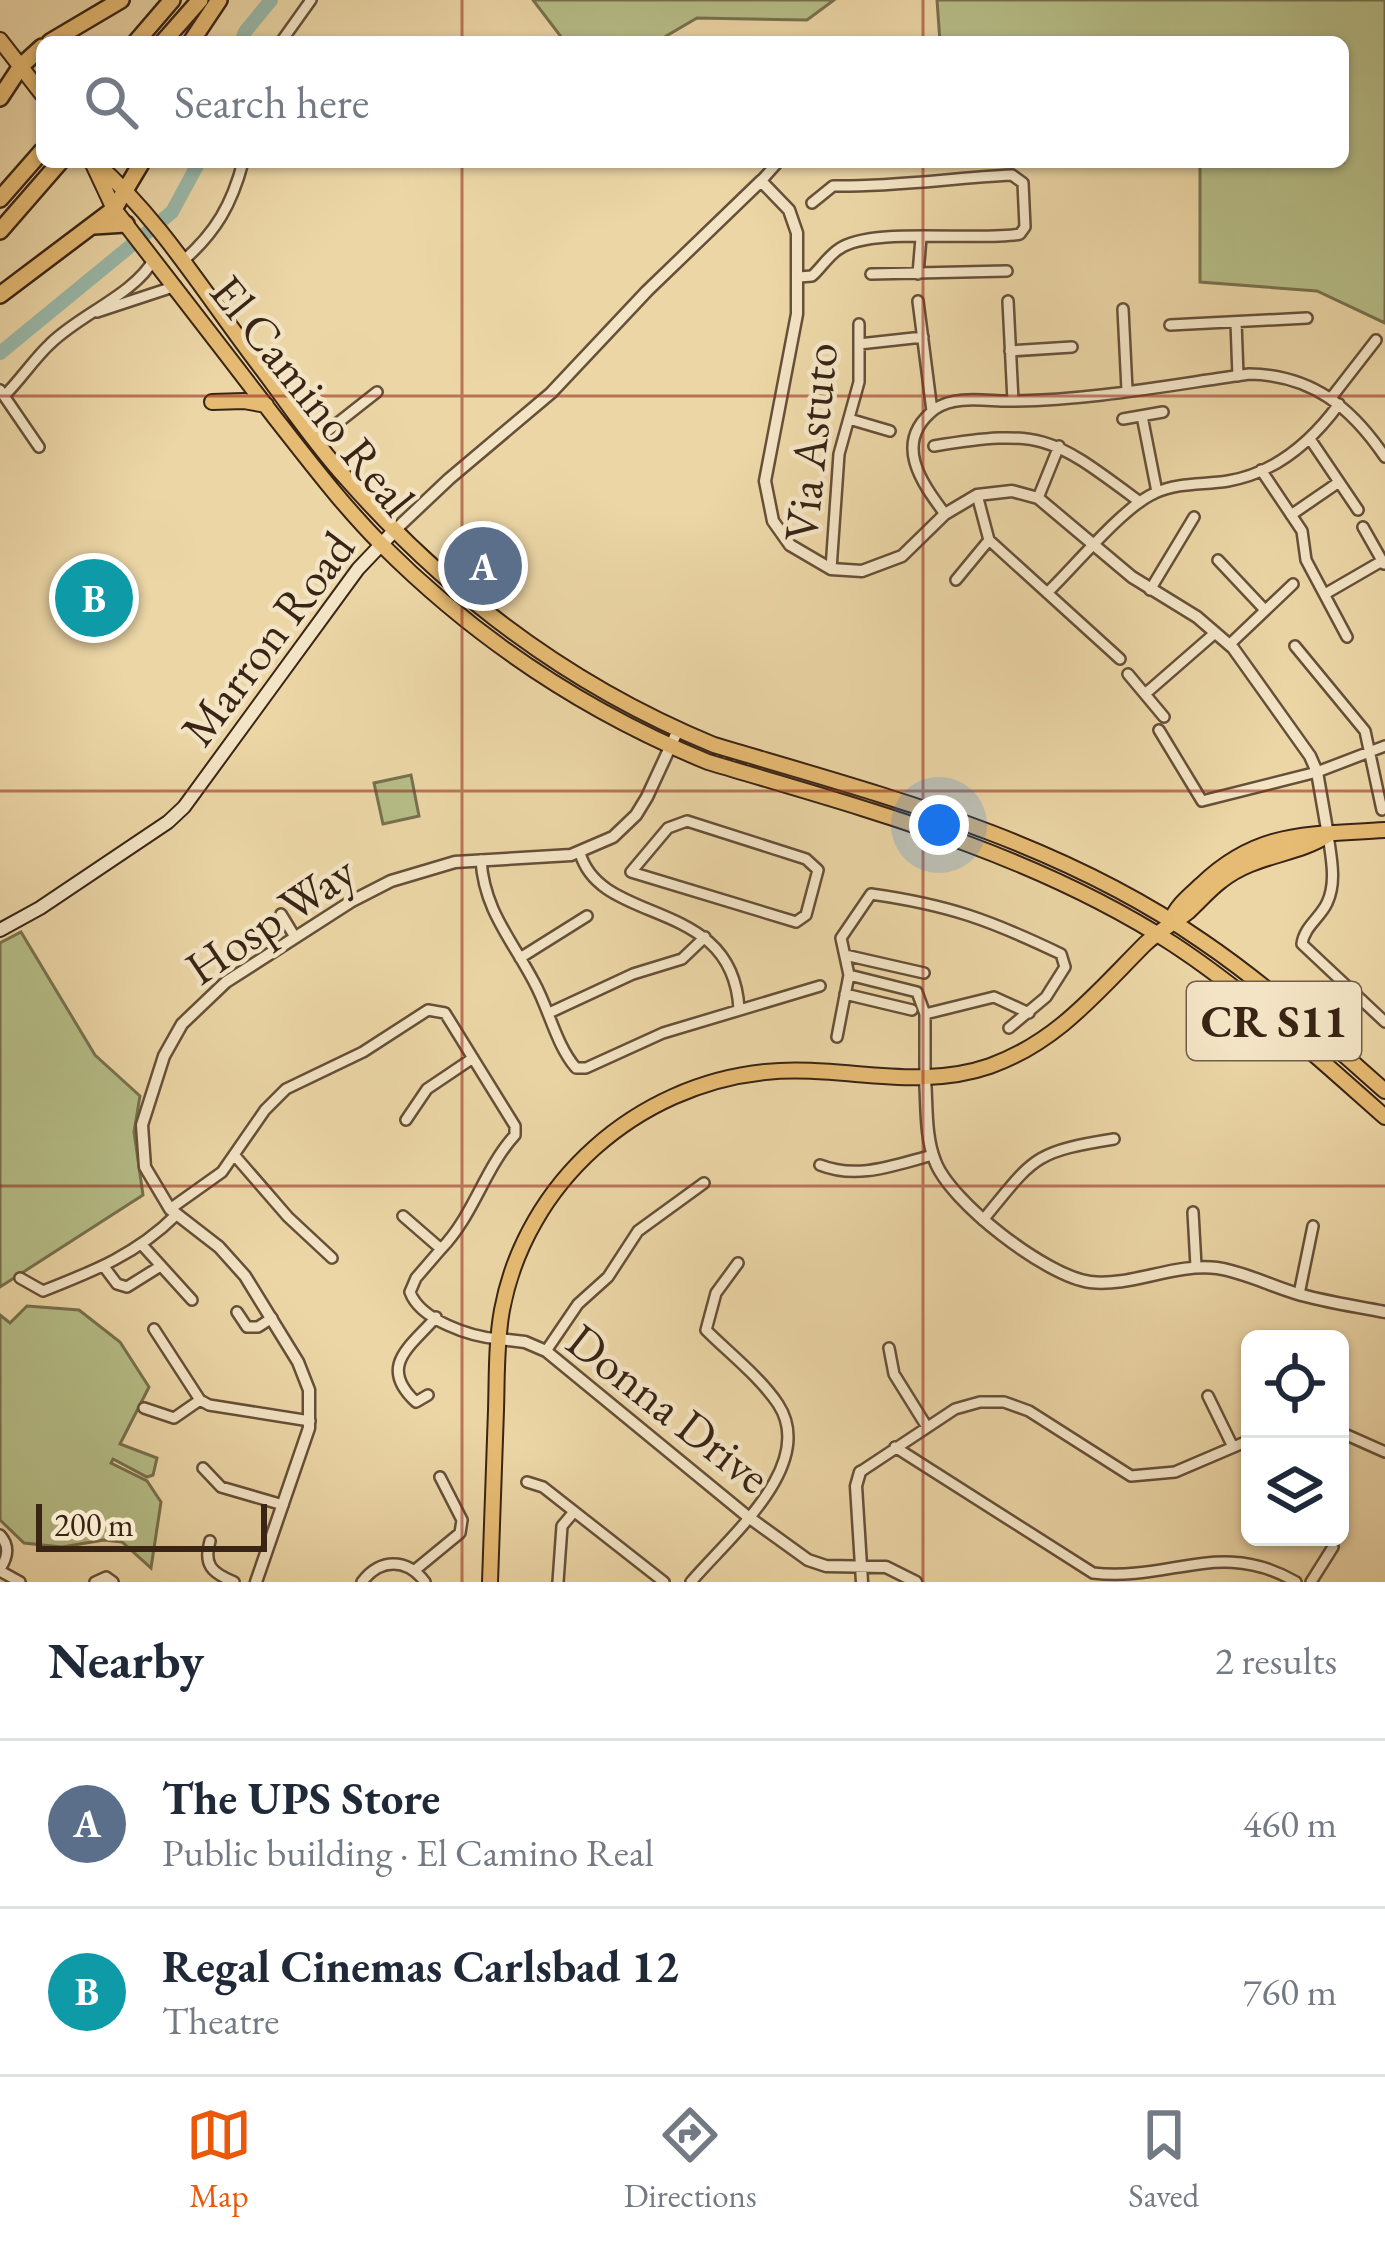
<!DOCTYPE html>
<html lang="en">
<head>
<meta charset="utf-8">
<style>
  :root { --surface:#fff; --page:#f2f2f3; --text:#1f2937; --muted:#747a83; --line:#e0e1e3; --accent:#ea580c }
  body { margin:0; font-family:"EB Garamond",serif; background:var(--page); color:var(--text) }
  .controls { position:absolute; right:36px; bottom:36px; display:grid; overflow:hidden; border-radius:18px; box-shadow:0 3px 9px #0004 }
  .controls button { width:108px; height:108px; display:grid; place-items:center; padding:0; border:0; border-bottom:3px solid var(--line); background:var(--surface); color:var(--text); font:60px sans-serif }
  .scale { position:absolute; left:36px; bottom:30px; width:231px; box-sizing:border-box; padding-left:12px; border:6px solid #392415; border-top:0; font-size:33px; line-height:42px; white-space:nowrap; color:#392415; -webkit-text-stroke:9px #f3e4c5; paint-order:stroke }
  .you { position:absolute; left:939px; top:825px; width:42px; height:42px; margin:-30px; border:9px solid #fff; border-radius:50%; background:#1a73e8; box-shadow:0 0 0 18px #1a73e833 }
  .badge { display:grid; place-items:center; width:78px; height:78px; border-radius:50%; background:var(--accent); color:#fff; font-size:39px; font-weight:700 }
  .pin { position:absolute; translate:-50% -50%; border:6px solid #fff; box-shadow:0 3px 12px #0006 }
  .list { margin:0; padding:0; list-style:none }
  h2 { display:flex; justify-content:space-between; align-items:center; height:156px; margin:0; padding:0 48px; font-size:51px }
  h2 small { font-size:39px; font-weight:400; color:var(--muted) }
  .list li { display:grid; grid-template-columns:78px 1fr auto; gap:36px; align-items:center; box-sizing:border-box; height:168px; padding:0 48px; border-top:3px solid var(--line) }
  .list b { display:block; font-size:45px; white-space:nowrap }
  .list p { margin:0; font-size:39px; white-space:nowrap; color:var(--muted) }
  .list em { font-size:39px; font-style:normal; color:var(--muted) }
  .icon { flex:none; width:66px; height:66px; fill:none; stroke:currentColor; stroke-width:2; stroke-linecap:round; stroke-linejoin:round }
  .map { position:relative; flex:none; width:1385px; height:1582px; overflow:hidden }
  .search { position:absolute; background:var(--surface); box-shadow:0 3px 9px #0004; left:36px; right:36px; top:36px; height:132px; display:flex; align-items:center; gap:30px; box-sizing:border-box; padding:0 42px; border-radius:18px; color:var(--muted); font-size:45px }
  .sheet { height:492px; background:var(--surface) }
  nav { display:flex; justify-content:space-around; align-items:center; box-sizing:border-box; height:168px; border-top:3px solid var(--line); background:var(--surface); font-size:33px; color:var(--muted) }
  nav a { display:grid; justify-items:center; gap:6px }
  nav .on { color:var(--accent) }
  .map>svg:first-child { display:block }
</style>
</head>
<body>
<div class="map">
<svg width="1385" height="1582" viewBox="0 0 1385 1582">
  <rect width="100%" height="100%" fill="#ecd6a6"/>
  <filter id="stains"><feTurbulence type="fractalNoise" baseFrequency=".00167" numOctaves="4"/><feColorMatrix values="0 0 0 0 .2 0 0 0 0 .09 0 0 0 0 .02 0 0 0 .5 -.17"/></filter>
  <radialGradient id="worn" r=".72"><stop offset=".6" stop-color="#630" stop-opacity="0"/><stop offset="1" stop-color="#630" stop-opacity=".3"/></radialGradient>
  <path fill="#b6be88" stroke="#78714e" stroke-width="3" d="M533,0H834L807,20L697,18L656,42H565Z
    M937,0H1385V323L1317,291L1200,282V162H1343V42H940Z
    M411,775L419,816L383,824L374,783Z
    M21,932L95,1055L140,1096L134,1132L143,1195L0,1287V943Z
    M27,1306L79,1310L120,1342L149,1387L120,1444L157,1458L153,1475L147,1477L113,1459L111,1463L147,1481L161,1502L151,1568L122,1542L104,1540L62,1547L24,1543L0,1520V1315L10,1323Z"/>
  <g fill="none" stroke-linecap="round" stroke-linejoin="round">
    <path stroke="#99b9aa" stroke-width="14" d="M241,42L245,32L271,0
      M0,353L172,212L199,162"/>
    <defs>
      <path id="minor" d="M281,42L311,0
        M761,181L778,162
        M183,261C216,232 232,204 243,162
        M871,274L1007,271
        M918,274L921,238
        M799,277L812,276C821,268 829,255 839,249C871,226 977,242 1020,234L1025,227L1023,183L1012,175C951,178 893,187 833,186L812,203
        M918,301L932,411
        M1008,301L1013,401
        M1123,309L1127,390
        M97,312L176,286
        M1236,322L1238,376
        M1170,325L1307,318
        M859,344L923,337
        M1010,351L1072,347
        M0,390L39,447
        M5,395C21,379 34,359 50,344C80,314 134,295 154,259
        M1331,398L1376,340
        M1142,416L1157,492
        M849,419L890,431
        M1123,419L1163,412
        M1310,439L1358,510
        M316,440L377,392
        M934,446C1044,428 1052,437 1140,502
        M1261,470L1302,531L1306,560L1347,637
        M977,495L989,540L1120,659
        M1038,498L1059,446
        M945,514C921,482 892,442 935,409C955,395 986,401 1008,401C1088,401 1170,385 1249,374C1312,375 1351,407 1385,457
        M1291,515L1339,482
        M1363,527L1384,564
        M1218,560L1265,610
        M831,569L839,454L859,382V324
        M956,580L989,540
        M1150,590L1194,517
        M1047,593C1074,567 1124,506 1155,493C1179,482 1203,485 1228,481C1275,473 1312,441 1339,404
        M1325,594L1382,561
        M1229,645L1293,584
        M1295,646L1365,731L1382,810
        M1128,674L1164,717
        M1145,694L1215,633
        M1159,730L1202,801L1317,772L1385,746
        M687,821L806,859L818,870L806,915L796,922L631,872L668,828Z
        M1328,835C1331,857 1337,882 1327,903C1320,918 1304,927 1302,944L1385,1022
        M580,853C601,927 733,896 739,1009
        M481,860C484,910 512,940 534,982C549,1009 556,1045 576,1068H586L663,1033L820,986
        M281,914L295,937
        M845,955L924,973
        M520,958L587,916
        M849,975L917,992L925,1014
        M845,994L912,1010
        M549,1013L633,974L682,959L705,937
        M837,1037L849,975L841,938L871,894C949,905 990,920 1061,954L1065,967L1046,997L1009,1028
        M925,1079V1014L994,997L1029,1013
        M406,1120L427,1089L473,1058
        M236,1157L288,1217L332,1258
        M820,1165C858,1180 894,1165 933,1155
        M170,1209L222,1172L265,1110L286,1089L363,1052L428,1010L445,1013L515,1126V1135C484,1169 474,1215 441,1249
        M1193,1212L1196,1266
        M403,1216L441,1249L416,1278L410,1292C420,1320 471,1337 499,1339
        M983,1220C1034,1158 1032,1152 1114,1139
        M143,1246L192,1300
        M105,1268L117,1284L127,1287L159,1267
        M20,1278L43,1291C94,1271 137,1254 176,1215
        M1299,1294L1313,1226
        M237,1312L247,1327H258L272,1318
        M154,1329L200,1400
        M889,1348L894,1374L927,1427
        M546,1351L578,1304L608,1277L638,1231L704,1183
        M428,1395L416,1402C376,1365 413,1345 436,1317
        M1208,1396L1233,1447
        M200,1400L209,1405L310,1421
        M144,1408L174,1418L200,1400
        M1340,1432L1385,1452
        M895,1447L1093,1573C1170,1582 1221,1538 1296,1582
        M203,1468L221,1487L283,1505
        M860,1472L955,1409L980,1402H1004L1029,1411L1131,1476L1175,1472L1250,1440
        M527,1482L543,1487L664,1582
        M0,1535C10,1546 8,1557 0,1569
        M210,1541C203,1565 212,1573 234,1582
        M415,1570L460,1533L462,1520L440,1477
        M0,1571L20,1582
        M95,1582L106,1577L113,1582
        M362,1582C380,1558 407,1558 425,1582
        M558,1582L562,1526L573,1513
        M691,1582C728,1538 818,1465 778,1404C760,1377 729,1353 706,1330L716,1293L738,1263
        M1311,1582L1333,1547"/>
      <path id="tertiary" d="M394,531L449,479L551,393L647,291L761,181L789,210L797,233V314L765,481L773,521L790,545L831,569L862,571L902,556L945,514L977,495L1012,491L1038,498L1132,577L1197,617L1233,648L1310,756L1317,772L1328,835
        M925,1079C927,1104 925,1137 935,1161C950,1202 1046,1276 1090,1282C1132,1287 1173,1263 1217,1268C1244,1272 1269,1285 1295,1293C1324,1302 1355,1306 1385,1312
        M499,1339L525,1342L546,1351L747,1516L808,1560L826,1566L886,1567L916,1582
        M860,1472L856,1486L862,1582
        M256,1582L309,1428V1390L298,1362L245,1276L219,1247L170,1209L145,1167L142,1125L164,1056L182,1024L226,982L352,901L391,881L455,862L571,855L613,837L636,815L647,797L678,730"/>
      <path id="secondary" d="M0,930L40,908L168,822L184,807L358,569L394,531"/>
      <path id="primary" d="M0,40L42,94
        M92,162L114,209C168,278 222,349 276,419C310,462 343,506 382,545C476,639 586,712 708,762C869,810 1030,852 1173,944C1249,994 1317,1057 1385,1117
        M95,162C162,221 208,299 262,369C289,405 315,444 346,478C448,594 570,686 714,745C882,795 1055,839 1202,941C1267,985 1326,1039 1385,1091
        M212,402L244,401L266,405
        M1171,921C1176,906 1189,896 1201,885C1259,829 1311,835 1385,830
        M490,1582C492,1525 494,1467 496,1410C497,1377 496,1343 502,1310C526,1182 637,1085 765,1072C841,1064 915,1092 990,1066C1057,1042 1096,993 1145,944C1159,931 1174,923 1188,912C1199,902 1209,890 1221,881C1255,854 1296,856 1328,835"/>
      <path id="motorway" d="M50,42L121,0
        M136,42L172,0
        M163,42L200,0
        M191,42L219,0
        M0,98L21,66L42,47
        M0,199L42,151
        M94,226L126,224
        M0,231L60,162
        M0,295L114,209L142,162"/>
    </defs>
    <use href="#minor" stroke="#665039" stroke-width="14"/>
    <use href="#tertiary" stroke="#665039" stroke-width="15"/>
    <use href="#secondary" stroke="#392415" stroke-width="16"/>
    <use href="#primary" stroke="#392415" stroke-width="18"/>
    <use href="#motorway" stroke="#392415" stroke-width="20"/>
    <use href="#minor" stroke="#f3e4c5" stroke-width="9"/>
    <use href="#tertiary" stroke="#f3e4c5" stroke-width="10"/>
    <use href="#secondary" stroke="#f3e4c5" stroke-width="12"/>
    <use href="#primary" stroke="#e6bb73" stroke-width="14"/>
    <use href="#motorway" stroke="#e6bb73" stroke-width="15"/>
  </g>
  <path fill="none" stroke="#8f2418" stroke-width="3" stroke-opacity="0.55" d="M462,0V42M923,0V42M462,162V1582M923,162V1582M0,396H1385M0,791H1385M0,1186H1385"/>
  <g text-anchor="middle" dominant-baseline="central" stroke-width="9" stroke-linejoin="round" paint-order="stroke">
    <rect fill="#f3e4c5" stroke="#715e4a" stroke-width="3" x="1187" y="982" width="174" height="78" rx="9"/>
    <g font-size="45" font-weight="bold" fill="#392415">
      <text x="1274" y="1021">CR S11</text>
    </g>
    <g font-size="48" fill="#392415" stroke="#f3e4c5">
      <text transform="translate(313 395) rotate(51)">El Camino Real</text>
      <text transform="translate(810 442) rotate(-84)">Via Astuto</text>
      <text transform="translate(267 638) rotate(-53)">Marron Road</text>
      <text transform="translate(270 919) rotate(-34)">Hosp Way</text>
      <text transform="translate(669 1408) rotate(38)">Donna Drive</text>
    </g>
  </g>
  <rect width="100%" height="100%" filter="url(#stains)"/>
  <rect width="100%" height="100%" fill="url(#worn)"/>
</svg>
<div class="controls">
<button><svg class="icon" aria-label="locate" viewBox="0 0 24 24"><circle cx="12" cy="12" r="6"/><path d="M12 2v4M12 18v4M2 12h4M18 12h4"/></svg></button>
<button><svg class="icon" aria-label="layers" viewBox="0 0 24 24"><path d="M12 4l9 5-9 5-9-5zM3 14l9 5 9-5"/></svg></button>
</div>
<div class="scale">200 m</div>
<div class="you"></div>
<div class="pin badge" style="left:483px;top:566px;background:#5c6f8a">A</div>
<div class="pin badge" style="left:94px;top:598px;background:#0f9aa8">B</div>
<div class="search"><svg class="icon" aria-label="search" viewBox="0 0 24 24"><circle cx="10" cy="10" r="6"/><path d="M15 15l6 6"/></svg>Search here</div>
</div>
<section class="sheet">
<h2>Nearby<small>2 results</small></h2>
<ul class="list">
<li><span class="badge" style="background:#5c6f8a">A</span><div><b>The UPS Store</b><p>Public building · El Camino Real</p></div><em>460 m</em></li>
<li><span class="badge" style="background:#0f9aa8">B</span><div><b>Regal Cinemas Carlsbad 12</b><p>Theatre</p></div><em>760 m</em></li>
</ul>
</section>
<nav>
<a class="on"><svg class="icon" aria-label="map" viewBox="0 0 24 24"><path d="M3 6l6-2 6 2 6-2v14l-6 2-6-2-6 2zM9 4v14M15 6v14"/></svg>Map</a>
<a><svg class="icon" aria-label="directions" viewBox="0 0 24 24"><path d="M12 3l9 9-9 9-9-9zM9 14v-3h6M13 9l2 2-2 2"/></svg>Directions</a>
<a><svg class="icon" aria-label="saved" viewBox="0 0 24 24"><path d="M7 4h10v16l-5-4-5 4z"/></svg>Saved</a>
</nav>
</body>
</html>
